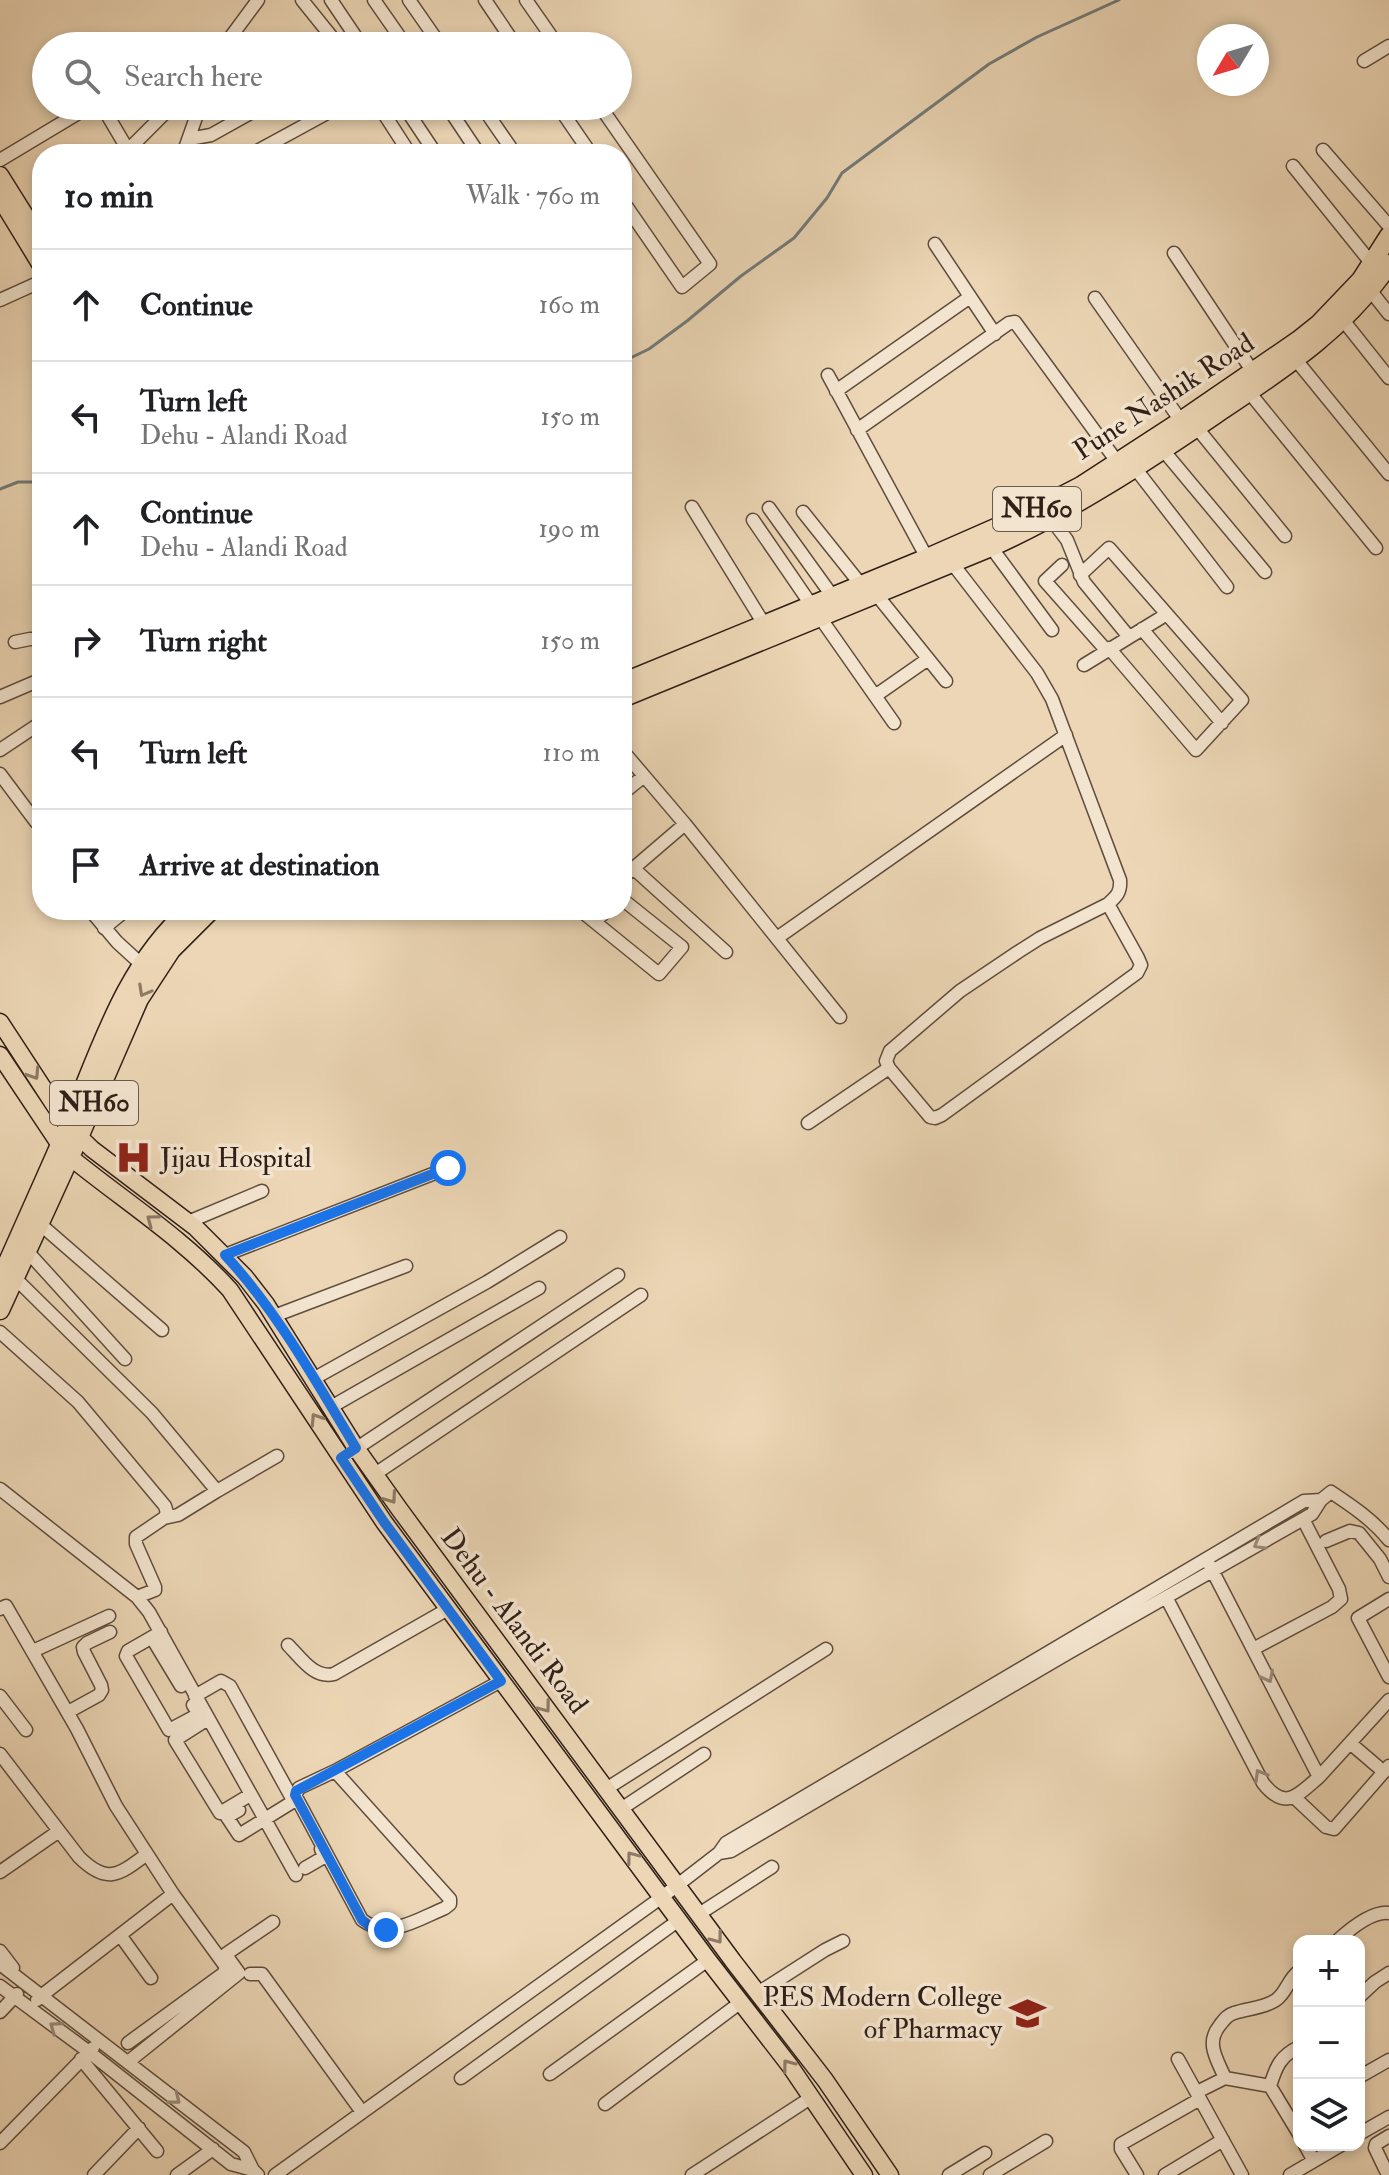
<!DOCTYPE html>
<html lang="en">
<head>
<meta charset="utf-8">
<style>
  :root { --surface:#fff; --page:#f2f2f2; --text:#202124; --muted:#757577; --line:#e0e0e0 }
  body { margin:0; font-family:"IM FELL Double Pica",serif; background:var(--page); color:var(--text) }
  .controls { position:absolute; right:24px; bottom:24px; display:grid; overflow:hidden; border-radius:16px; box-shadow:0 4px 12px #0003 }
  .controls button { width:72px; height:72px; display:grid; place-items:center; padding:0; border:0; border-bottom:2px solid var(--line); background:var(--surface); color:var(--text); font:40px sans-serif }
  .compass { position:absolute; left:1197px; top:24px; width:72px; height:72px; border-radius:50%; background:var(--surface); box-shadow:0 4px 12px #0003; rotate:232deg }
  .stop { position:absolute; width:24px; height:24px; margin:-18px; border:6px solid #1a73e8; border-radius:50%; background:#fff }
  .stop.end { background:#1a73e8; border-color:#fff; box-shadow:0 2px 8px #0008 }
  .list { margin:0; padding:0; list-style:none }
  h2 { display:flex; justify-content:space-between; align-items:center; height:104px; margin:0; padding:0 32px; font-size:34px }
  h2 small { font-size:26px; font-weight:400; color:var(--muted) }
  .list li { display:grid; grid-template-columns:52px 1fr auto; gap:24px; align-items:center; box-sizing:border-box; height:112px; padding:0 32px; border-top:2px solid var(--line) }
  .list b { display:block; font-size:30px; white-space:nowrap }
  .list p { margin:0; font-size:26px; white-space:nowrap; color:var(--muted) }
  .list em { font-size:26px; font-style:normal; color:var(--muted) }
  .icon { flex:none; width:44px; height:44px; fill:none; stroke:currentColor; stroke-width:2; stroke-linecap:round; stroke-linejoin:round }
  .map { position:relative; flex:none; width:1389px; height:2175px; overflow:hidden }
  .search { position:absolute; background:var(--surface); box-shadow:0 4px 12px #0003; left:32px; top:32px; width:600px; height:88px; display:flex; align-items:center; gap:20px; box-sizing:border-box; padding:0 28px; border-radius:44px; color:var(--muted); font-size:30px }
  .panel { position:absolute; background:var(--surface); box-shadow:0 4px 12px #0003; left:32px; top:144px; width:600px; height:776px; border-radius:32px }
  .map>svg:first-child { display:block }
</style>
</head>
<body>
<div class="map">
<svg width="1389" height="2175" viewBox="0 0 1389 2175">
  <rect width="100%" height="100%" fill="#ecd6b5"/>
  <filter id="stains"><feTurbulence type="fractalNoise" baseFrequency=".0025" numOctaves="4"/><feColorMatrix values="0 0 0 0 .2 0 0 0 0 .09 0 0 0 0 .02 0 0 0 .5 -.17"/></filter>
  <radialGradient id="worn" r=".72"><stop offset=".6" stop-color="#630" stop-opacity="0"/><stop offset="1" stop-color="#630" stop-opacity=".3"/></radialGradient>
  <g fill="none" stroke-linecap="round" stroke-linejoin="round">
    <path stroke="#727a78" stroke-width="3" d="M622,362L649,349L687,321L741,276L794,238L827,198L842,173L989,64L1037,37L1119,0
      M0,489L18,482H42"/>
    <defs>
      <path id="minor" d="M302,0L339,46
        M331,0L362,46
        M374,0L406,46
        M409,0L441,46
        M485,0L516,46
        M526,0L558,46
        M224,46L258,0
        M1364,61L1389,46
        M102,106L128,150
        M379,106L410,154
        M404,106L436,154
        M447,106L479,154
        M482,106L515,154
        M558,106L591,154
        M600,106L710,264L682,287L622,200
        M189,139L211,135L263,106
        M1323,150L1389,226
        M124,154L172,106
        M183,154L200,106
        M252,154L340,106
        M0,160L90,106
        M1293,166L1372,264
        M935,244L995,334
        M1174,253L1253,372
        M1366,285L1389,314
        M1095,298L1181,421
        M0,300L42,281
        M1343,320L1389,378
        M1296,360L1389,474
        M828,375L927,558
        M836,391L970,297
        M1249,392L1376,548
        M1197,428L1285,536
        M857,430L1009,323L1015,322L1118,463
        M1163,450L1265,572
        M1135,468L1227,587
        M692,507L764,624
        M769,508L833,597
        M803,512L862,586
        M1051,519L1067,540L1084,582L1129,637
        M753,520L812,606
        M991,547L1052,630
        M952,563L1037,673L1052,699L1120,880C1121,892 1117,896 1108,904L1040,938L1018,952L960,991L890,1051L886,1061L889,1068L930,1117L935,1118L942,1115L1137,973L1141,965L1138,958L1108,904
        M1062,565L1045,581L1106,650
        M1080,575L1109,548L1242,700L1196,750L1109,648
        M876,594L946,681
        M819,616L894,723
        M1142,629L1222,723
        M15,642L30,639H42
        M1084,665L1167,614
        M875,696L928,659
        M0,697L42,679
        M0,750L42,722
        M622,750L685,824L840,1017
        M0,774L36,822
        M622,794L644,776
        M633,868L726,952
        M622,878L685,824
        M90,910L117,942L141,964
        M580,910L659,974L682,947L622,899
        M595,922L607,910
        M104,928L126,910
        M777,938L1066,735
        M808,1123L889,1068
        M188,1222L262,1191
        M40,1224L162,1330
        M27,1251L125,1359
        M225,1255L448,1168
        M15,1278L152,1413L217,1491L178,1515L164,1518
        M274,1316L406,1266
        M0,1332L78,1402L165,1506L167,1513L164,1518L136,1537V1544L155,1587V1590L137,1597
        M313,1379L487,1282L560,1237
        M331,1407L539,1288
        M351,1452L618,1275
        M375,1474L641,1295
        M0,1489L137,1597L149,1612L296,1875
        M217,1491L277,1456
        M1326,1541L1350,1531L1359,1533L1380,1559L1389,1577
        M1210,1566L1319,1777
        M1166,1597L1263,1783C1285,1811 1297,1796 1319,1777L1389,1700
        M1389,1599L1358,1618L1389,1677
        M0,1609L6,1606L77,1729L116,1806L173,1894L226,1967L224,1973L128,2043
        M161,1632L128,1651L126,1656L169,1730L199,1714L193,1705
        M152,1638L181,1686
        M288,1645C301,1658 314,1679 334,1674L448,1609
        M1253,1649L1332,1607L1341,1599L1339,1589L1303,1519
        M33,1651L109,1616
        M0,1696L26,1730
        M195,1696L221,1681L230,1686L294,1802
        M68,1712L99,1695L102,1690L101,1685L84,1652L83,1647L87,1643L110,1632
        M208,1719L175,1740L220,1813L250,1795
        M1350,1743L1384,1772
        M0,1754L79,1857C107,1885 119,1875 147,1854
        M335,1771L299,1788L295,1795L362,1920C389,1940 418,1919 445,1908L450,1904V1899L335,1771L501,1681
        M606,1789L826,1649
        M1294,1797L1326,1827L1334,1829L1389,1766
        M621,1809L704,1754
        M239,1810L227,1817L239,1835L294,1801
        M719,1853L731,1851L1068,1653L1312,1514L1321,1500L1331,1492C1352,1506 1373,1520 1389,1540
        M305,1868L324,1857L321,1849
        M0,1872L59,1831
        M699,1914L772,1867
        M120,1935L151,1978
        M1337,1941C1349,1930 1372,1911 1389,1913
        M0,1951L13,1968
        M226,1954L273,1922
        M0,1964L244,2152L253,2170L258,2175
        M250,1974H262L362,2112
        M0,1986L89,2052L231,2164L253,2170
        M758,1993L825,1950L843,1941
        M1359,1997L1375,1982L1389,1973
        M37,2000L41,1996L173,1894
        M0,2012L17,1994
        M81,2059L157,2151
        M1178,2059L1242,2175
        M128,2062L239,1973L226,1955
        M550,2074L708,1960
        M1359,2077L1389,2060
        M461,2078L679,1920
        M1225,2078C1217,2059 1205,2043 1220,2025C1224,2020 1227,2015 1234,2013C1248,2008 1262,2009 1276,2000C1287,1992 1288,1979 1299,1971
        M1270,2086C1276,2067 1280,2056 1299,2047
        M1197,2092L1225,2078L1270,2086L1299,2134
        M605,2104L741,2002
        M1359,2134L1389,2117
        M0,2143L93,2048
        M1305,2145L1314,2161
        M94,2175L139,2128
        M177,2175L213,2149
        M275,2175L662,1897L719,1853L726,1843L1304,1501L1321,1500
        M692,2175L812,2097
        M949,2175L985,2153
        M990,2175L1046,2141
        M1137,2175L1121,2149V2144L1200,2099
        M1165,2175L1223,2140
        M1290,2175L1341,2145
        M1388,2175L1375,2148L1376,2144L1389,2136"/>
      <path id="major" d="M0,175L42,242
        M0,198L42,267
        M0,1022L68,1126L92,1149L196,1228L245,1277L266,1304L356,1448L400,1510L733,1961L825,2080L890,2175
        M0,1055L60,1145L70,1157C124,1201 183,1238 230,1290L384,1522L708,1960L790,2066L864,2175"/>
      <path id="highway" d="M622,683L927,558L1023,516L1081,486L1181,421L1299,340L1319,324L1361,280L1389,236
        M622,698L991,547C1071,511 1144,463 1216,414C1280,371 1346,329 1389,264
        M0,1280C23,1228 47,1175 70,1122C101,1048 126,965 189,910
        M0,1310L79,1137L139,999L171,950L211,910"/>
    </defs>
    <use href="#minor" stroke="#5f4d3e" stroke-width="15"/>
    <use href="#major" stroke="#301f17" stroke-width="19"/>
    <use href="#highway" stroke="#301f17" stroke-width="21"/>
    <use href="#minor" stroke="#f3e4cf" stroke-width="12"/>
    <use href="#major" stroke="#ecd6b5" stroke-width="16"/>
    <use href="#highway" stroke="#ecd6b5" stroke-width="18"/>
  </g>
  <defs><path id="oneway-chevron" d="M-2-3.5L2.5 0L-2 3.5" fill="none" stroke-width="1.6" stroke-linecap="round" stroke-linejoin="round" transform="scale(2)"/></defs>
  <g stroke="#8e7a66">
    <use href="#oneway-chevron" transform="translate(144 991) rotate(119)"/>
    <use href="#oneway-chevron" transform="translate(34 1074) rotate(57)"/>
    <use href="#oneway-chevron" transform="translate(152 1220) rotate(-143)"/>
    <use href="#oneway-chevron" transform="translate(316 1419) rotate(-123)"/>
    <use href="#oneway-chevron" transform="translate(391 1498) rotate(55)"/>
    <use href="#oneway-chevron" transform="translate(545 1707) rotate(53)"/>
    <use href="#oneway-chevron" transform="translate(632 1857) rotate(-127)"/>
    <use href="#oneway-chevron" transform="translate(717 1938) rotate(53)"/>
    <use href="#oneway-chevron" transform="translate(788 2065) rotate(-127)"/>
  </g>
  <g stroke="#9b8b7c">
    <use href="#oneway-chevron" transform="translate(1259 1544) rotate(150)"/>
    <use href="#oneway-chevron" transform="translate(1268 1677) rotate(63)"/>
    <use href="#oneway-chevron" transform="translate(1260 1775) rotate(-120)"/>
    <use href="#oneway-chevron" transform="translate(55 2027) rotate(-144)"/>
    <use href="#oneway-chevron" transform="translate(175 2099) rotate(38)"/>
  </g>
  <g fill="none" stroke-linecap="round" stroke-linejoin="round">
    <path stroke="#1a73e8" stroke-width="10" d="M386,1930L371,1927L362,1920L295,1795L296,1791L501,1681L384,1522L341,1458L356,1448C317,1383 277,1311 225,1255L448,1168"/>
  </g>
  <defs>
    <symbol id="hospital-bare" viewBox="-9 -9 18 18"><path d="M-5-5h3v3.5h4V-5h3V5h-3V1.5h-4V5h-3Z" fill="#8f2418" stroke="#f3e4cf" stroke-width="2.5" paint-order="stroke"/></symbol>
    <symbol id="university-bare" viewBox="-9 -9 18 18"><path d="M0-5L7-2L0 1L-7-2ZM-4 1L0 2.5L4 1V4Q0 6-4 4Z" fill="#8f2418" stroke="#f3e4cf" stroke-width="2.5" paint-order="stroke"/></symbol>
  </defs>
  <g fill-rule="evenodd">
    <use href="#hospital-bare" x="108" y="1132" width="51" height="51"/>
    <use href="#university-bare" x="1002" y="1988" width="51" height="51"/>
  </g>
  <g text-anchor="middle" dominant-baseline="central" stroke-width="7" stroke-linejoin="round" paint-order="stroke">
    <g fill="#f3e4cf" stroke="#6a5a4e" stroke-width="2">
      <rect x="993" y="487" width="88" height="44" rx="6"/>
      <rect x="50" y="1081" width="88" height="44" rx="6"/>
    </g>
    <g font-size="26" font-weight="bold" fill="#301f17">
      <text x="1037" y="509">NH60</text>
      <text x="94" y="1103">NH60</text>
    </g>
    <g font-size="28" fill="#301f17" stroke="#f3e4cf">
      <text transform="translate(1164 397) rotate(-33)">Pune Nashik Road</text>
      <text transform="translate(514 1621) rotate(53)">Dehu - Alandi Road</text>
    </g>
    <g font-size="28" fill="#301f17" stroke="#f3e4cf" text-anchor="start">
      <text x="160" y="1158">Jijau Hospital</text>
      <text x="1002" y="1997" text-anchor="end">PES Modern College<tspan x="1002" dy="32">of Pharmacy</tspan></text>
    </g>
  </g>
  <rect width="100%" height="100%" filter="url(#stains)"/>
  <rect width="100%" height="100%" fill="url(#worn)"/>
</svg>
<div class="controls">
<button>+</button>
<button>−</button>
<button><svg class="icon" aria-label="layers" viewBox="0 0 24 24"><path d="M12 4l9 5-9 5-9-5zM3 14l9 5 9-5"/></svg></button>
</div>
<svg class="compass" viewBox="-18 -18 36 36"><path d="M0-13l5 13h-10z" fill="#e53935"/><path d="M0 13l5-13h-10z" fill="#757577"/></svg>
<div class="stop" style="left:448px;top:1168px"></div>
<div class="stop end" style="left:386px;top:1930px"></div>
<div class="search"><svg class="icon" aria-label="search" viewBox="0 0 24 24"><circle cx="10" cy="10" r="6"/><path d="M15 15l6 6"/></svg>Search here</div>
<section class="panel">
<h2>10 min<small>Walk · 760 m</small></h2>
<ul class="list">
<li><svg class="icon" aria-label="ahead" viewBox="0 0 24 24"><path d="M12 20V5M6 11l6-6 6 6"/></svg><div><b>Continue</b></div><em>160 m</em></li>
<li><svg class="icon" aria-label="left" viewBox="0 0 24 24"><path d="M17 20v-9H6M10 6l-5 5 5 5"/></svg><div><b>Turn left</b><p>Dehu - Alandi Road</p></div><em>150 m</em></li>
<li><svg class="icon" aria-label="ahead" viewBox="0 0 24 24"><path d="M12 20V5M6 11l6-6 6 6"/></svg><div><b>Continue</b><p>Dehu - Alandi Road</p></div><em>190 m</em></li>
<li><svg class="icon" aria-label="right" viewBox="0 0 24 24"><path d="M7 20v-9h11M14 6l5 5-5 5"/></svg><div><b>Turn right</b></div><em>150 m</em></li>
<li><svg class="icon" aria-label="left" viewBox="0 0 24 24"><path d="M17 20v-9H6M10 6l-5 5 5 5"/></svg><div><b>Turn left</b></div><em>110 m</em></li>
<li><svg class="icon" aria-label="arrive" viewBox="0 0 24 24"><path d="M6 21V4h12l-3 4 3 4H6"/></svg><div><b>Arrive at destination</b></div></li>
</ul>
</section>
</div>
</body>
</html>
